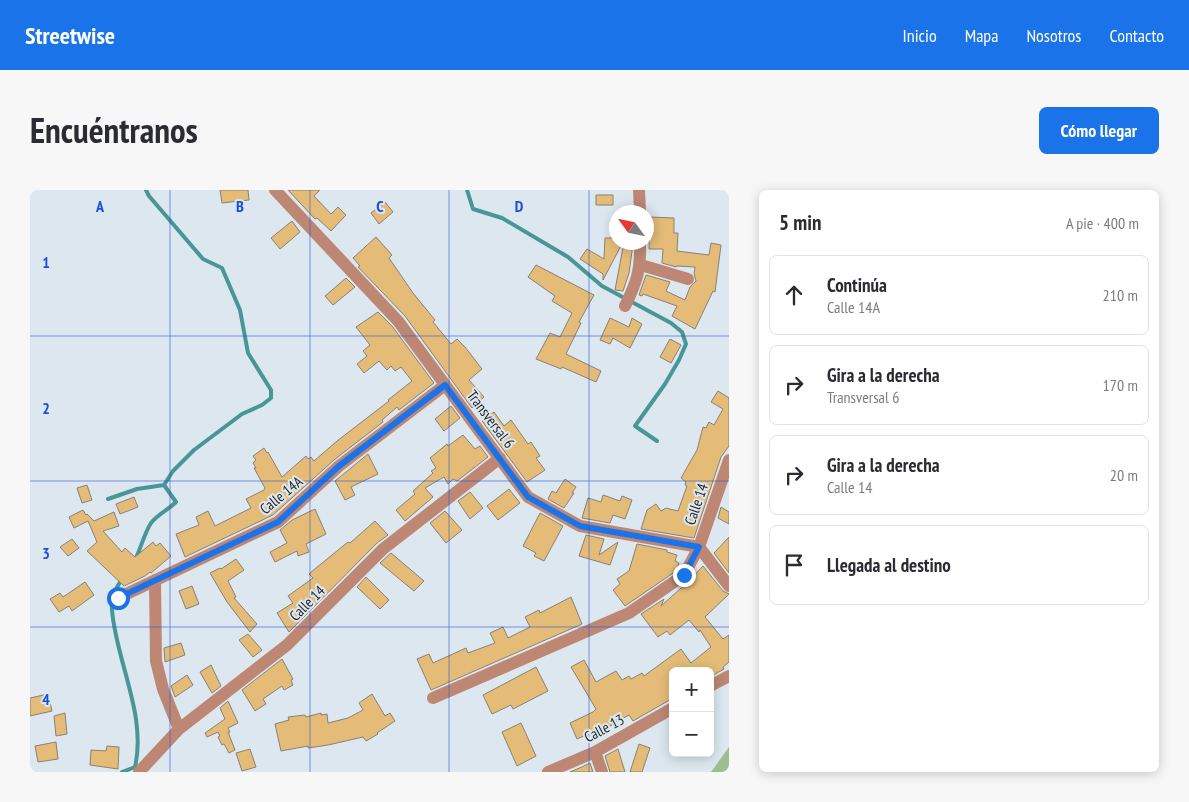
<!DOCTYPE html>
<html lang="es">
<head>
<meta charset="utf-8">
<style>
  :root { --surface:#fff; --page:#f7f7f7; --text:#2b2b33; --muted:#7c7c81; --line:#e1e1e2; --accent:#1a73e8 }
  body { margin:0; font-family:"PT Sans Narrow",sans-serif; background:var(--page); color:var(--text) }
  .controls { position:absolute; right:15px; bottom:15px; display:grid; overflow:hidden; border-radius:8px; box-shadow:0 2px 12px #0003 }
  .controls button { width:45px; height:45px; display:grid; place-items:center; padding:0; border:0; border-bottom:1px solid var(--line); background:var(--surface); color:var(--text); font:25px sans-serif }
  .compass { position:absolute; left:579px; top:15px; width:45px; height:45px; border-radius:50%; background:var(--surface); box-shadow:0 2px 12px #0003; rotate:303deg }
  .stop { position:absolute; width:15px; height:15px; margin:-11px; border:4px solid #1a73e8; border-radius:50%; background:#fff }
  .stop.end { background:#1a73e8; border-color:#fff; box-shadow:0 1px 5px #0008 }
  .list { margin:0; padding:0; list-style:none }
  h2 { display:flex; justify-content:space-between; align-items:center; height:65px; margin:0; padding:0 20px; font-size:21px }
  h2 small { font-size:16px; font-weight:400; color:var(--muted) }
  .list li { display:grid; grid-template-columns:32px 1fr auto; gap:15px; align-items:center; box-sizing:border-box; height:80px; margin:0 10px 10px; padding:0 10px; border:1px solid var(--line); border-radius:8px }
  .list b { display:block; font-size:19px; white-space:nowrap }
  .list p { margin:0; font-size:16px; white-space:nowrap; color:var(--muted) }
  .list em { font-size:16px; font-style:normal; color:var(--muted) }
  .icon { flex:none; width:28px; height:28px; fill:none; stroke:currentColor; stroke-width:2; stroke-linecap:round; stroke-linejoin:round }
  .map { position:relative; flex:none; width:699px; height:582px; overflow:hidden; border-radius:8px }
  header { display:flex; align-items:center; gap:30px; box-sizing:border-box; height:70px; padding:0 25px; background:var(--accent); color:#fff }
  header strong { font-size:24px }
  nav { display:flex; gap:28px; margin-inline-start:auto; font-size:18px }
  .intro { display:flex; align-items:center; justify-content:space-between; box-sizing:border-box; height:120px; padding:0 30px }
  h1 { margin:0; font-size:35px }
  .button { padding:12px 22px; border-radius:8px; background:var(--accent); color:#fff; font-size:18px; font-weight:700 }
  main { display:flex; gap:30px; padding:0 30px }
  aside { flex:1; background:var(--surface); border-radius:8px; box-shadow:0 2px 12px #0003 }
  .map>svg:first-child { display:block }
</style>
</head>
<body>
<header>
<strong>Streetwise</strong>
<nav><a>Inicio</a><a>Mapa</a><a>Nosotros</a><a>Contacto</a></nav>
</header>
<div class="intro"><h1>Encuéntranos</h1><a class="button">Cómo llegar</a></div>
<main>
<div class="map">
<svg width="699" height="582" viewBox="0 0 699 582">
  <rect width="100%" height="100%" fill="#dce7ef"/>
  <path fill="#9fbe90" d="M699,557V582H681Z"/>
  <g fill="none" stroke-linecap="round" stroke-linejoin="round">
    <path stroke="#499696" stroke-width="4" d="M437,0L443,19L472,28L538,67L572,96L641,133L652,142L656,154L649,170L635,194L605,236L627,251
      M78,309L107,299L134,295L143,281L164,260L212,224L232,215L241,208V200L218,163L210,120L192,78L173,69L119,6L116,0
      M105,370C111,358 114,344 121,333C128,324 138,320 146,312L134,295
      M92,582L105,577C117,525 86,471 82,420C81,409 86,397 93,388"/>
  </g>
  <path fill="#e5bc77" stroke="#878178" d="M190,0H218L219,10L192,13Z
    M258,0H290L284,6L301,24L308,17L316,25L301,41L287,28L285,29Z
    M566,5H583V15H566Z
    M355,12L363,22L349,34L341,23Z
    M620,27L644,28V43H648L647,61L679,65L681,53L691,55L685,102L683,101L665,139L642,126L647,116L613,104L612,106L609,105L616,85L640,92L636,101L655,110L660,97L666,91L664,83L665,77L647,76L646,77L632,73L633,59H619Z
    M262,31L270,42L250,59L241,48Z
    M346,47L362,65L359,68L383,103L405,130L403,132L421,154L427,149L435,157L452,179L439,190L454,207L442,218L375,126L328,77L330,76L323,68Z
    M575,48H586V52H593L573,90V84L550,69L557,59L574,69Z
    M594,52H602V61L599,83L593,101L585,100Z
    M506,75L564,105L549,132L551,133L536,164L571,181L566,192L532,177L531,179L506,169L520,143L530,147L542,123L522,111L525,106L498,87Z
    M316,88L325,97L303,115L295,106Z
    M348,122L362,136L404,193L369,220L367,217L352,230L353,232L304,270L243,325L155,367L146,344L169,335L166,327L178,321L185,336L221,318L216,309L234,300L235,298L224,278H226L223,273L226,270L223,266L234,258L237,263L238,262L252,287L276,266L278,269L281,267L284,271L307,251L359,211L358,210L382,191L371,177L365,181L361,176L357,180L349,171L334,183L327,174L337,166L333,161L340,155L326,137Z
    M580,128L599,137L602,128L612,134L600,158L583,148L580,154L570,150Z
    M640,149L651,155L641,173L630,167Z
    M688,201L699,208V256L691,267L664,348L611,339L617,320L626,314L631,321L636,318L648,321L657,296L655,295L656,292L651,288L667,260L673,237L676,238L679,232L684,235L693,219L681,212Z
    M421,216L430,228L414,241L405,229Z
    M464,222L474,236L481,230L498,254L501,252L510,266L506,268L515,280L497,292L452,231Z
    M433,245L445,259L450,256L458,267L427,291L423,289L418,294L414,287L395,298L403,307L375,331L366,320L385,304L383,301L403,283L401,281L406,278L400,268L417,254L418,256Z
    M338,264L348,284L321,297L325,305L315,310L305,291Z
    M535,289L546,297L542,303H544L534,318L518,309L522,301L526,303Z
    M57,295L62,310L52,313L47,298Z
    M479,299L490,313L468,330L457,316Z
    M440,302L453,318L440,329L428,311Z
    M573,305L590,311L592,306L602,310L595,329L583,325L580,333L552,328L558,308L571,312Z
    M104,307L108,317L90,324L86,314Z
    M691,317L699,322V334L688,328Z
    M285,319L296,344L276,354L279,362L268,366L267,361L245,372L240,362L257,353L250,340L262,330Z
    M53,320L56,325L57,324L64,331L84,322L89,336L73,341L92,362L95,358L105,367L123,352L126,356L130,353L141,366L121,383L120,382L115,386L94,396L57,361L67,352L58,331L44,338L39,327Z
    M415,321L432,340L416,353L400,333Z
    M510,323L533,336L514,371L504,366L506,363L493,356Z
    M345,331L358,345L347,353L259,442L247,423L263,413L258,406L283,388L279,384L286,378L318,352L320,353L328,346Z
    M556,345L574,349L569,365L588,352L580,375L549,366Z
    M699,347V383L684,363Z
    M42,349L49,358L38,366L30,357Z
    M607,354L637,360V362L647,365L645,371L649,373L646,381L595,416L583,400L590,394L587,389L599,381Z
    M361,363L394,391L384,401L350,373Z
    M206,369L214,380L198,391L206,407L204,408L227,434L220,442L197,412L180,383L190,378L191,379Z
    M673,376L693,401L699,404L675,427L693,449L699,445V472L693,477L694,479L680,487V481H643V508L603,531L599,525L573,540L572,538L547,549L540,533L563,522L566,519L541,477L554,470L566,492L586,481L592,490L599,486L601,489L612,483L614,486L651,459L661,473L681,457L670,440L669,442L659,430L640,445L637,441L628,447L611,424L634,409L631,416L659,391Z
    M336,387L359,410L350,419L327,397Z
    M55,392L64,405L42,421L39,416L29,422L20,409L30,403L33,407Z
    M162,396L169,414L156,419L149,401Z
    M541,407L552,434L401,500L387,469L399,464L403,473L436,458L438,463L465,453L460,443L473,437L478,448L500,437L495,427L509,420L510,423Z
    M218,444L232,460L223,467L209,450Z
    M151,453L155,465L135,472L134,458Z
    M252,469L263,489L261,490L263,495L254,500L252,496L233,509L236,514L225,521L212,500Z
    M181,475L191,496L182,503L170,482Z
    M506,477L518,501L483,519L481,515L462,524L453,505Z
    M157,485L163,495L145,507L141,496Z
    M18,504L22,521L0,526V508Z
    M342,504L355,526L360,523L365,531L347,543L348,544L336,551L333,547L298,555L278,558V556L251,561L245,534L259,530L258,527L275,525L276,527L291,523V525L297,524L298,533L318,528L333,520L329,513Z
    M198,511L208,533L198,538L200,542H198L205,560L199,563L194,554L192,555L188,547L190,546L188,542L177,547L175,543L195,529L190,518Z
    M35,523L37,544L26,546L24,526Z
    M491,533L506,566L487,576L472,542Z
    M26,552L28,569L8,572L5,556Z
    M609,554L620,558L612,582H600Z
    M77,556L89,557L88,579L60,575L61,560L76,561Z
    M220,559L226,577L212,581L206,563Z
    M588,559L595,582H580L575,566Z
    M560,573L563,582H540L554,576Z"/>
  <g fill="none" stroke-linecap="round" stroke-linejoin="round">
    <path stroke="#bd8774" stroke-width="12" d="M245,0L368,131L498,307L550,336L669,357L699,396
      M609,0L610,22
      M611,75L658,89
      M595,116C607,92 611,79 610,52
      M125,390L126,471L133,499L149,539
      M88,408L248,332L309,276L415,195
      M680,496L699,486
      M403,508L599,423L654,385L669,357L699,270
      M565,562L572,582
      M109,582L149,539L257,455L353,359L470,268
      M518,582L565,562L643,518"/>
  </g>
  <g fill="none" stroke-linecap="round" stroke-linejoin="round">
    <path stroke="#1a73e8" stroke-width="6" d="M88,408L248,332L309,276L415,195L498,307L550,336L669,357L654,385"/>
  </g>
  <path fill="none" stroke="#1d4ed8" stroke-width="1" stroke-opacity="0.55" d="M140,0V582M280,0V582M419,0V582M559,0V582M0,146H699M0,291H699M0,437H699"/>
  <g text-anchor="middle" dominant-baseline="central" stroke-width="4" stroke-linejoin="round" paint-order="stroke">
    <g font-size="15" fill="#25292c" stroke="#dce7ef">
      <text transform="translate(461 229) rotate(53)">Transversal 6</text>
      <text transform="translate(251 305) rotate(-39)">Calle 14A</text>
      <text transform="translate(666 314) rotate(-71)">Calle 14</text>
      <text transform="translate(277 413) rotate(-45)">Calle 14</text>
      <text transform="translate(574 538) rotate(-28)">Calle 13</text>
    </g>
  </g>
  <g font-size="16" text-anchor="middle" font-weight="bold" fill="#1d4ed8" stroke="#dce7ef" stroke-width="4" stroke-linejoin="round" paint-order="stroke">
    <text x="70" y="22">A</text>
    <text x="210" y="22">B</text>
    <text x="350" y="22">C</text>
    <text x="489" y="22">D</text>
    <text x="16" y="78">1</text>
    <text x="16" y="224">2</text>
    <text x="16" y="369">3</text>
    <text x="16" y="515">4</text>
  </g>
</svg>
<div class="controls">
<button>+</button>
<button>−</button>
</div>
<svg class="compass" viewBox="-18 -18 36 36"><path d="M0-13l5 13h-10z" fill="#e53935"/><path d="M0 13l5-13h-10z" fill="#7c7c81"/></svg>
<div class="stop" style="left:88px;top:408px"></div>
<div class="stop end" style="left:654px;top:385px"></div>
</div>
<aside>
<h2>5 min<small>A pie · 400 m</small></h2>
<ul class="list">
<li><svg class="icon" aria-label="ahead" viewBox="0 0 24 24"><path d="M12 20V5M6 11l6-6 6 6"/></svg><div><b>Continúa</b><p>Calle 14A</p></div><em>210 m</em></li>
<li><svg class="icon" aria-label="right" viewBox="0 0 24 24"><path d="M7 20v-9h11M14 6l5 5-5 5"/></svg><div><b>Gira a la derecha</b><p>Transversal 6</p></div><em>170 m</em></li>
<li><svg class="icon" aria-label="right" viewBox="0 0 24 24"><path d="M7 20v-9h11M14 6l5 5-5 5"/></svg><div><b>Gira a la derecha</b><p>Calle 14</p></div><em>20 m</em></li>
<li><svg class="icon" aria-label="arrive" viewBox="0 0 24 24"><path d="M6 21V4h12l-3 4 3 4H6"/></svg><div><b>Llegada al destino</b></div></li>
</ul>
</aside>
</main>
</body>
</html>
